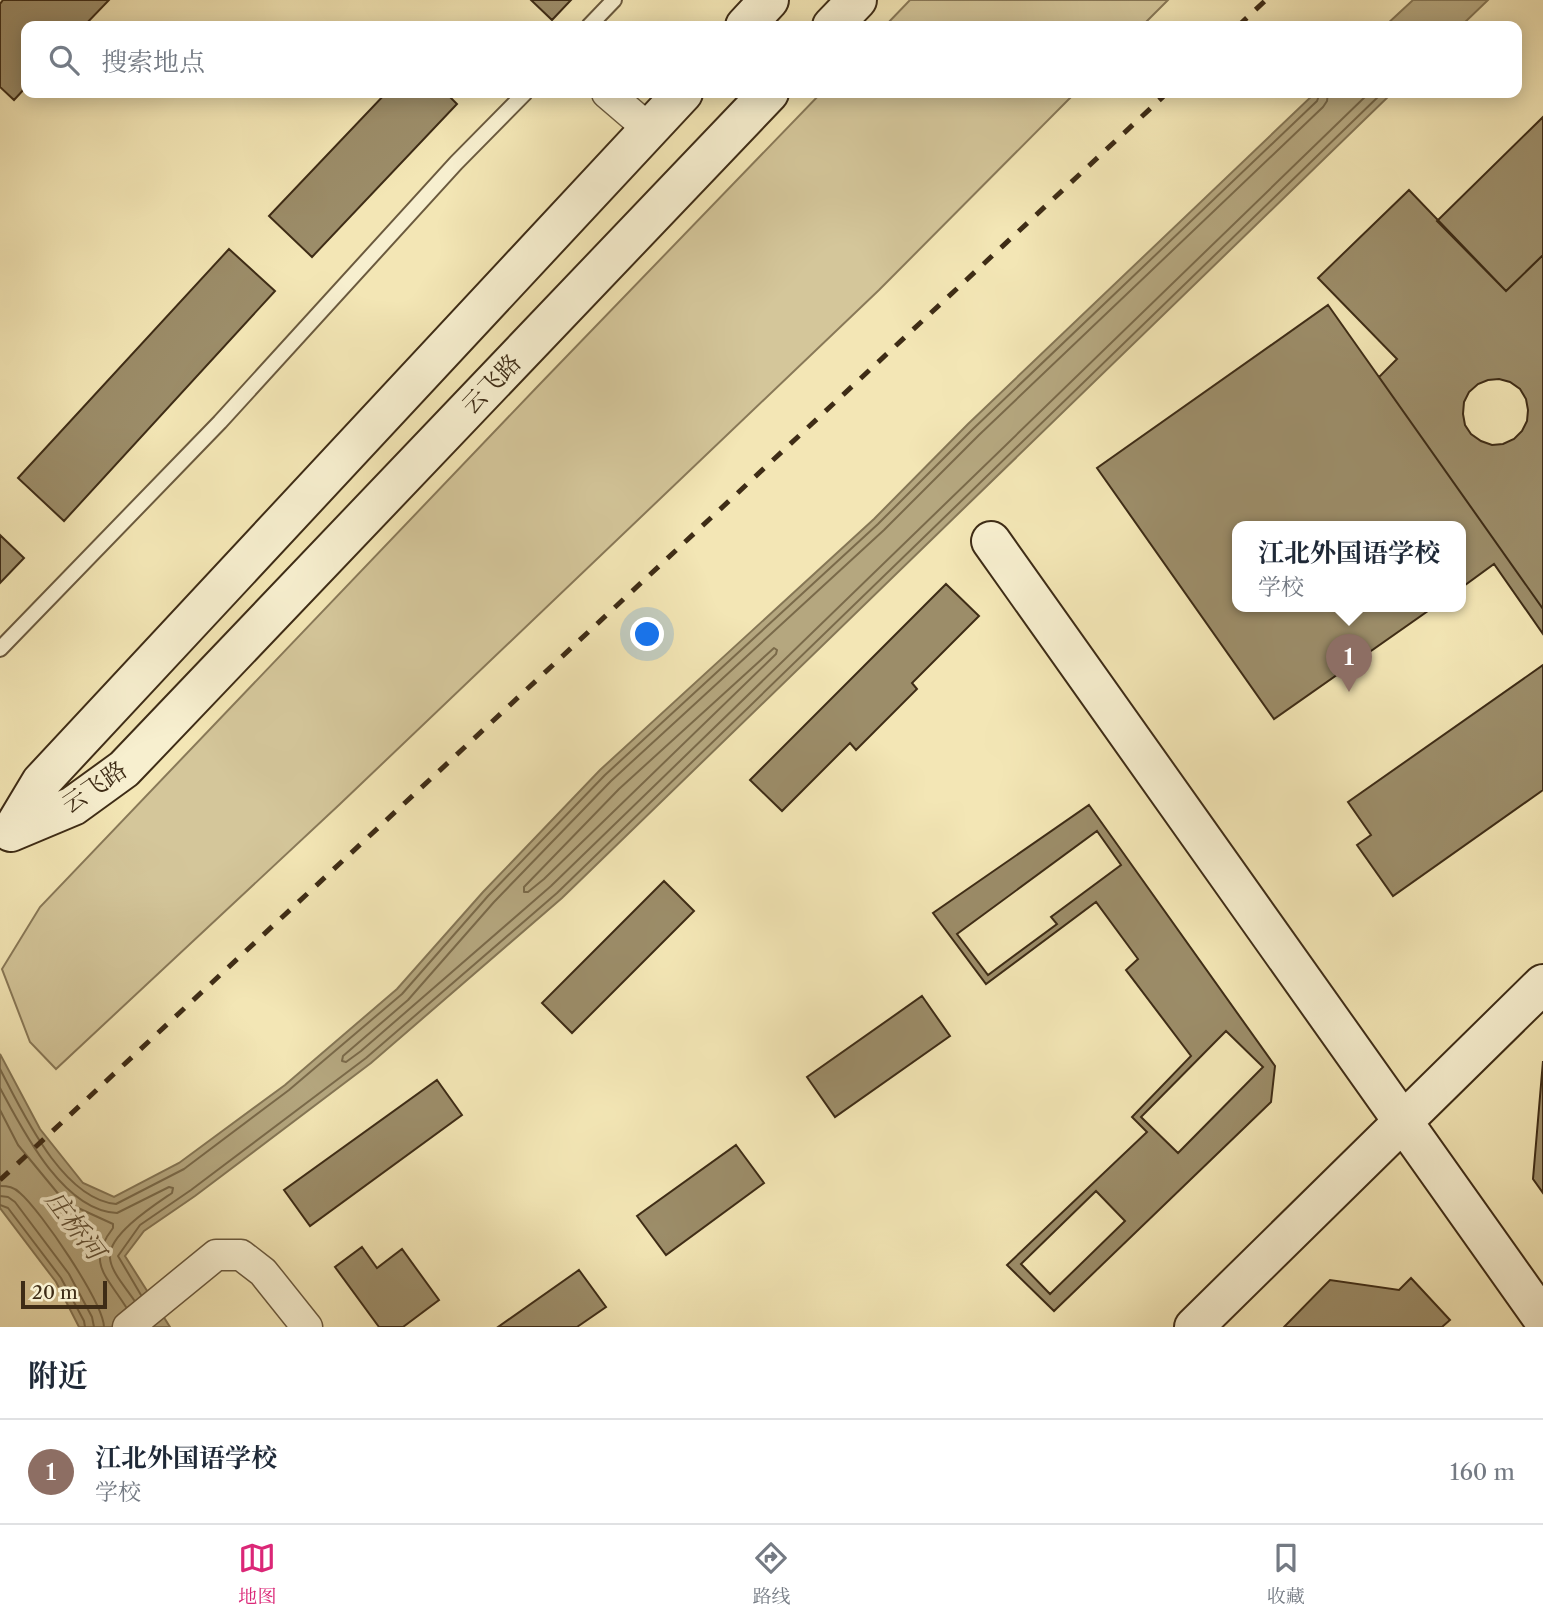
<!DOCTYPE html>
<html lang="zh">
<head>
<meta charset="utf-8">
<style>
  :root { --surface:#fff; --page:#f6f6f7; --text:#1f2937; --muted:#747a83; --line:#e0e1e3; --accent:#db2777 }
  body { margin:0; font-family:"Libre Caslon Text","Noto Serif SC",serif; background:var(--page); color:var(--text) }
  .scale { position:absolute; left:21px; bottom:18px; width:86px; box-sizing:border-box; padding-left:7px; border:4px solid #3e2c16; border-top:0; font-size:19px; line-height:24px; white-space:nowrap; color:#3e2c16; -webkit-text-stroke:5px #f7efcf; paint-order:stroke }
  .you { position:absolute; left:648px; top:635px; width:24px; height:24px; margin:-18px; border:5px solid #fff; border-radius:50%; background:#1a73e8; box-shadow:0 0 0 10px #1a73e833 }
  .badge { display:grid; place-items:center; width:46px; height:46px; border-radius:50%; background:var(--accent); color:#fff; font-size:23px; font-weight:700 }
  .pin { position:absolute; translate:-50% -58px; filter:drop-shadow(0 2px 4px #0008) }
  .pin::after { content:''; position:absolute; top:37px; width:24px; height:21px; background:inherit; clip-path:polygon(0 0,100% 0,50% 100%) }
  .popup { position:absolute; left:1232px; top:521px; width:234px; height:91px; box-sizing:border-box; display:grid; place-content:center; border-radius:14px; background:var(--surface); filter:drop-shadow(0 2px 5px #0005); font-size:23px; white-space:nowrap; color:var(--muted) }
  .popup b { font-size:26px; color:var(--text) }
  .popup::after { content:''; position:absolute; left:50%; top:100%; margin-left:-14px; border:14px solid transparent; border-top-color:var(--surface) }
  .list { margin:0; padding:0; list-style:none }
  h2 { display:flex; justify-content:space-between; align-items:center; height:91px; margin:0; padding:0 28px; font-size:30px }
  h2 small { font-size:23px; font-weight:400; color:var(--muted) }
  .list li { display:grid; grid-template-columns:46px 1fr auto; gap:21px; align-items:center; box-sizing:border-box; height:105px; padding:0 28px; border-top:2px solid var(--line) }
  .list b { display:block; font-size:26px; white-space:nowrap }
  .list p { margin:0; font-size:23px; white-space:nowrap; color:var(--muted) }
  .list em { font-size:23px; font-style:normal; color:var(--muted) }
  .icon { flex:none; width:38px; height:38px; fill:none; stroke:currentColor; stroke-width:2; stroke-linecap:round; stroke-linejoin:round }
  .map { position:relative; flex:none; width:1543px; height:1327px; overflow:hidden }
  .search { position:absolute; background:var(--surface); box-shadow:0 4px 18px #0003; left:21px; right:21px; top:21px; height:77px; display:flex; align-items:center; gap:18px; box-sizing:border-box; padding:0 24px; border-radius:14px; color:var(--muted); font-size:26px }
  .sheet { height:196px; background:var(--surface) }
  nav { display:flex; justify-content:space-around; align-items:center; box-sizing:border-box; height:98px; border-top:2px solid var(--line); background:var(--surface); font-size:19px; color:var(--muted) }
  nav a { display:grid; justify-items:center; gap:4px }
  nav .on { color:var(--accent) }
  .map>svg:first-child { display:block }
</style>
</head>
<body>
<div class="map">
<svg width="1543" height="1327" viewBox="0 0 1543 1327">
  <rect width="100%" height="100%" fill="#f3e6b5"/>
  <filter id="stains"><feTurbulence type="fractalNoise" baseFrequency=".00286" numOctaves="4"/><feColorMatrix values="0 0 0 0 .2 0 0 0 0 .09 0 0 0 0 .02 0 0 0 .5 -.17"/></filter>
  <radialGradient id="worn" r=".72"><stop offset=".6" stop-color="#630" stop-opacity="0"/><stop offset="1" stop-color="#630" stop-opacity=".3"/></radialGradient>
  <path fill="#d4c69a" stroke="#897958" stroke-width="2" d="M910,0H1168L1142,26H885Z
    M821,93H1075L879,290L340,804L56,1069L30,1042L2,969L40,907L538,386Z"/>
  <path fill="#b5a77f" stroke="#857655" stroke-width="2" d="M1413,0H1488L1461,26H1385Z
    M1315,93H1392L562,898L371,1063L195,1196L144,1231L125,1256L170,1327H79L56,1282L0,1208V1054L40,1129L83,1183L114,1197L179,1163L285,1085L397,989L483,892L600,770L874,519L968,424Z"/>
  <g fill="none" stroke-linecap="round" stroke-linejoin="round">
    <path stroke="#7a6a4a" stroke-width="2" d="M1328,93L1327,101L1323,107L979,435L884,530L611,781L494,902L408,1000L343,1056L342,1061L346,1062L361,1051L551,886L1369,93
      M774,648L777,650L776,654L544,879L528,892H524V887L619,789Z
      M0,1069C22,1111 62,1199 116,1204L184,1169L289,1090L402,994L488,896L605,775L878,524L973,429L1317,101L1320,93
      M0,1088C22,1129 63,1211 117,1213L169,1187L173,1188L172,1193C156,1204 107,1235 110,1258C111,1272 127,1289 134,1300
      M0,1110L18,1145L65,1202L113,1224V1228C86,1263 106,1275 126,1307
      M0,1186C8,1186 14,1187 20,1193C41,1211 103,1302 104,1327
      M0,1196L8,1197L15,1202L69,1274L92,1317L94,1327
      M0,1205L8,1208L61,1278L84,1321L85,1327
      M141,1295L118,1256L140,1225L191,1190L366,1058L557,893L1382,93"/>
  </g>
  <path fill="#9c8d69" stroke="#3e2c16" stroke-width="2" fill-rule="evenodd" d="M3,0H109L84,26H26V87L14,100L0,87V4Z
    M531,0H571L552,20Z
    M386,93H446L457,104L312,257L269,216Z
    M1543,117V255L1506,291L1437,221Z
    M1409,190L1506,291L1543,255V609L1379,377L1397,359L1318,278ZM1499,379L1510,382L1520,389L1526,399L1528,410L1527,421L1522,431L1514,439L1503,444L1492,445L1481,441L1471,434L1465,425L1463,414L1464,402L1469,392L1478,384L1488,380Z
    M229,249L275,291L64,521L18,478Z
    M1328,305L1543,609V634L1494,564L1461,588V526H1237V606H1435L1274,719L1097,468Z
    M0,535L24,558L0,583Z
    M946,584L979,616L912,683L917,689L856,750L850,743L782,811L750,780Z
    M1543,665V790L1393,896L1357,845L1371,835L1348,802Z
    M1089,805L1275,1066L1271,1102L1054,1311L1007,1265L1147,1132L1132,1117L1191,1056L1126,970L1138,959L1096,902L986,984L933,913Z
    M1097,831L1121,865L1051,917L1057,924L988,975L957,934Z
    M664,881L694,911L572,1033L542,1003Z
    M922,996L950,1036L835,1117L807,1077Z
    M1226,1031L1263,1067L1178,1153L1141,1117Z
    M1543,1061V1193L1533,1179Z
    M437,1080L462,1115L310,1226L284,1190Z
    M736,1145L764,1183L666,1255L637,1216Z
    M1096,1191L1125,1221L1050,1294L1021,1264Z
    M362,1247L377,1268L402,1249L439,1300L403,1327H379L335,1267Z
    M579,1270L606,1307L577,1327H498Z
    M1411,1278L1450,1320L1442,1327H1284L1330,1280L1399,1290Z"/>
  <g fill="none" stroke-linecap="round" stroke-linejoin="round">
    <defs>
      <path id="lane" d="M589,26L614,0
        M0,649L220,422L456,163L525,93"/>
      <path id="street" d="M607,93L649,129
        M128,1327L216,1255H241L263,1272L307,1327"/>
      <path id="secondary" d="M745,26L769,0
        M832,26L857,0
        M991,541L1543,1319
        M11,832L73,806L124,769L769,93
        M11,832L41,782L683,93
        M1194,1327L1543,984"/>
    </defs>
    <use href="#lane" stroke="#6b5a3e" stroke-width="18"/>
    <use href="#street" stroke="#6b5a3e" stroke-width="33"/>
    <use href="#secondary" stroke="#3e2c16" stroke-width="42"/>
    <use href="#lane" stroke="#f7efcf" stroke-width="14"/>
    <use href="#street" stroke="#f7efcf" stroke-width="30"/>
    <use href="#secondary" stroke="#f7efcf" stroke-width="38"/>
    <path stroke="#3e2c16" stroke-width="5" stroke-dasharray="12 12" stroke-linecap="butt" d="M1238,26L1266,0
      M0,1180L1167,93"/>
  </g>
  <g text-anchor="middle" dominant-baseline="central" stroke-width="7" stroke-linejoin="round" paint-order="stroke">
    <g font-size="24" fill="#3e2c16" stroke="#f7efcf">
      <text transform="translate(491 384) rotate(-46)">云飞路</text>
      <text transform="translate(94 787) rotate(-34)">云飞路</text>
    </g>
    <g font-size="26" font-style="italic" fill="#625136" stroke="#f7efcf">
      <text transform="translate(75 1225) rotate(53)">庄桥河</text>
    </g>
  </g>
  <rect width="100%" height="100%" filter="url(#stains)"/>
  <rect width="100%" height="100%" fill="url(#worn)"/>
</svg>
<div class="scale">20 m</div>
<div class="you"></div>
<div class="pin badge" style="left:1349px;top:692px;background:#8d6e63">1</div>
<div class="popup"><b>江北外国语学校</b>学校</div>
<div class="search"><svg class="icon" aria-label="search" viewBox="0 0 24 24"><circle cx="10" cy="10" r="6"/><path d="M15 15l6 6"/></svg>搜索地点</div>
</div>
<section class="sheet">
<h2>附近<small></small></h2>
<ul class="list">
<li><span class="badge" style="background:#8d6e63">1</span><div><b>江北外国语学校</b><p>学校</p></div><em>160 m</em></li>
</ul>
</section>
<nav>
<a class="on"><svg class="icon" aria-label="map" viewBox="0 0 24 24"><path d="M3 6l6-2 6 2 6-2v14l-6 2-6-2-6 2zM9 4v14M15 6v14"/></svg>地图</a>
<a><svg class="icon" aria-label="directions" viewBox="0 0 24 24"><path d="M12 3l9 9-9 9-9-9zM9 14v-3h6M13 9l2 2-2 2"/></svg>路线</a>
<a><svg class="icon" aria-label="saved" viewBox="0 0 24 24"><path d="M7 4h10v16l-5-4-5 4z"/></svg>收藏</a>
</nav>
</body>
</html>
